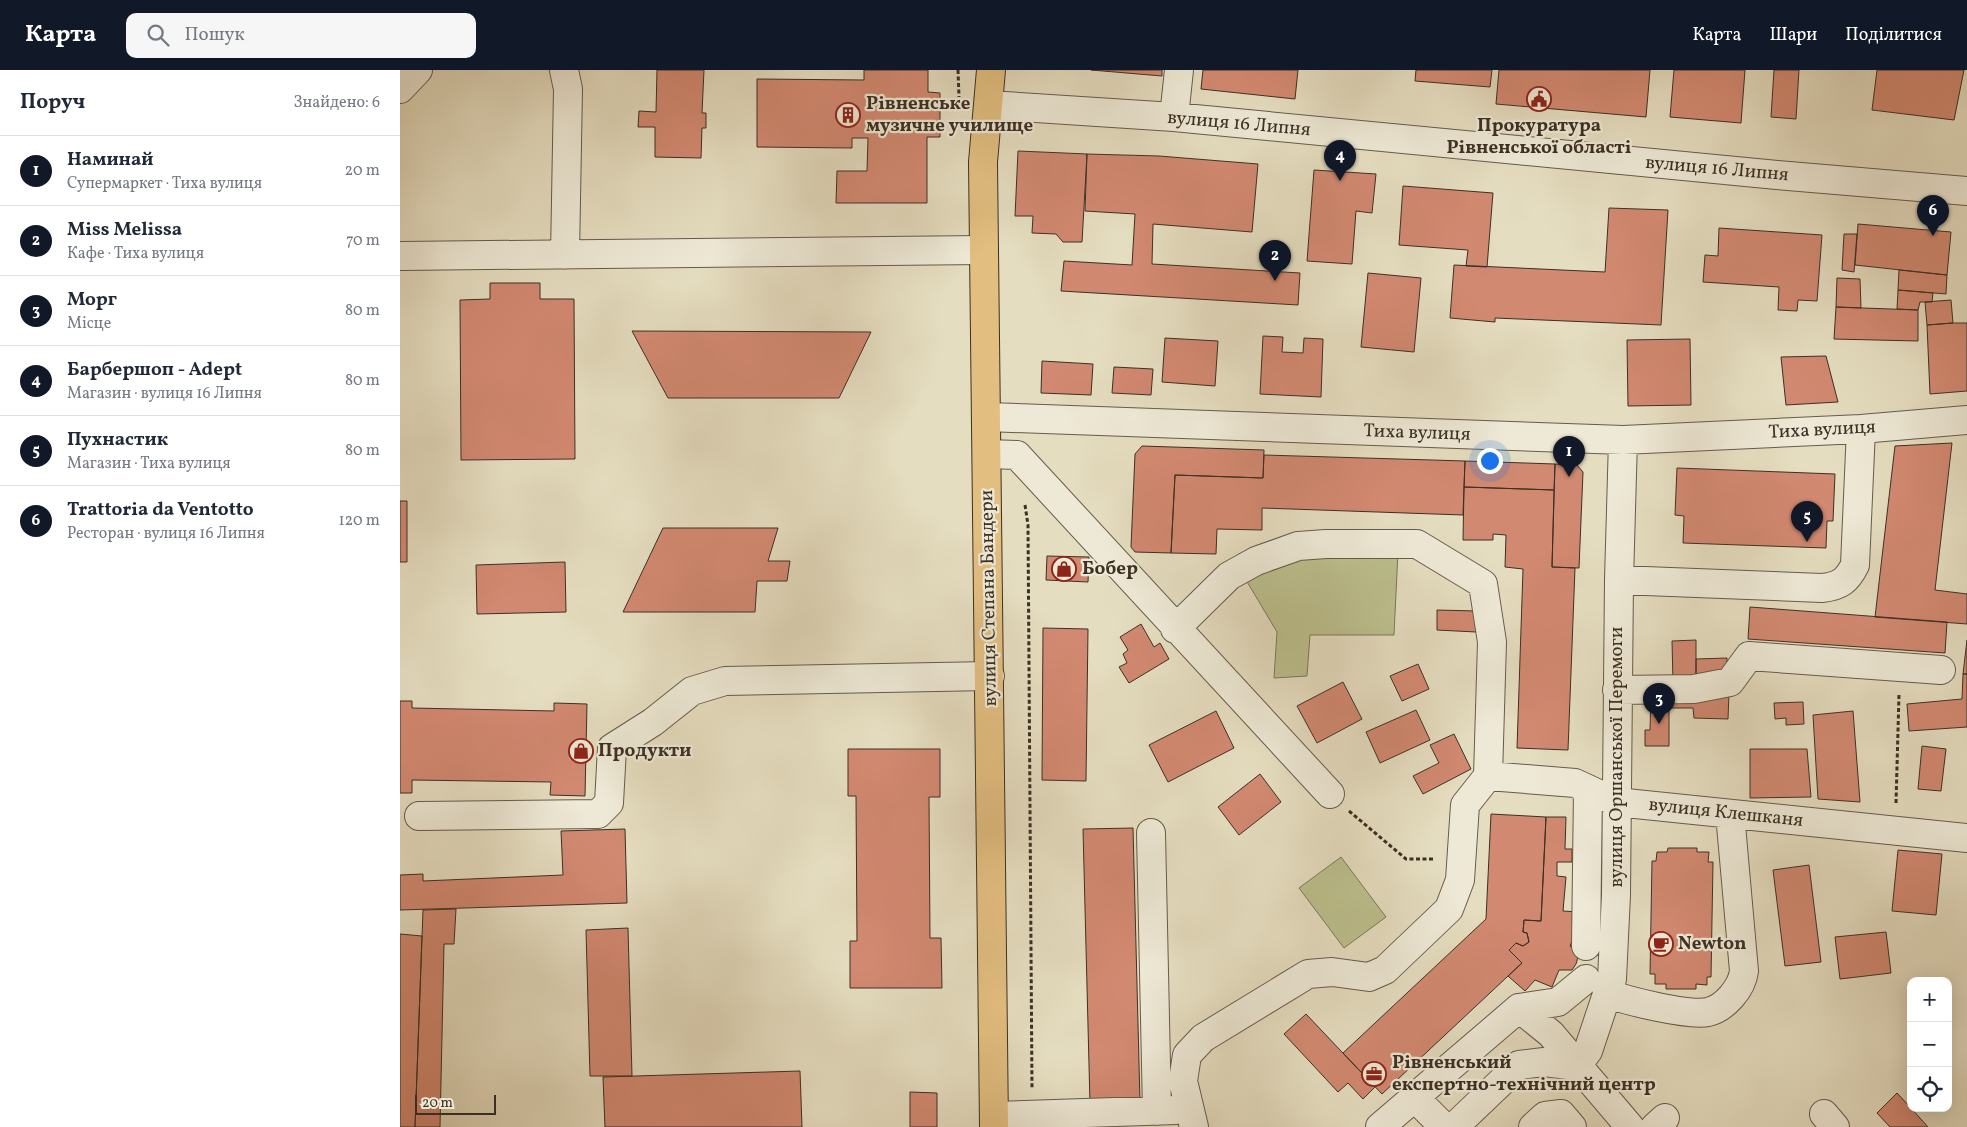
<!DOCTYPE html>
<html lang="uk">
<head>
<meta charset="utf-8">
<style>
  :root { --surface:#fff; --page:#f6f6f7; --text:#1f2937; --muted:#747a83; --line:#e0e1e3; --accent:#111827 }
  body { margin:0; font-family:Vollkorn,serif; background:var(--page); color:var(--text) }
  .controls { position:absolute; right:15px; bottom:15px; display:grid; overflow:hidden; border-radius:10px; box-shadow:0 5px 20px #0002 }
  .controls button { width:45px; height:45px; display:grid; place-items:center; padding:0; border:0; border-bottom:1px solid var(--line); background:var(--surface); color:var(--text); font:25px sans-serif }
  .scale { position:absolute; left:15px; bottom:12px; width:81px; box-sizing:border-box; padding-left:5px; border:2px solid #3c3025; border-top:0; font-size:14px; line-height:18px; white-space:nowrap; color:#3c3025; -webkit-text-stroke:4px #eee9d6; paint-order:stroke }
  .you { position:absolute; left:1089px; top:390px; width:18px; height:18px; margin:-12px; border:4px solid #fff; border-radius:50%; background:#1a73e8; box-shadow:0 0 0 8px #1a73e833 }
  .badge { display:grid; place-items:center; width:32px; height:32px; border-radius:50%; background:var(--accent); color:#fff; font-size:16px; font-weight:700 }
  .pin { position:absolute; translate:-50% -41px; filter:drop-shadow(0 1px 2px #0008) }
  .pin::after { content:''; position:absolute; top:26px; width:18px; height:15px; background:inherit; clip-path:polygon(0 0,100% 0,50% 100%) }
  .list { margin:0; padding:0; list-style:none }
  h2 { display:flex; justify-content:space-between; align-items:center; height:65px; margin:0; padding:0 20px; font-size:21px }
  h2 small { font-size:16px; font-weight:400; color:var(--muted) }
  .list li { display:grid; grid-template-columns:32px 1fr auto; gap:15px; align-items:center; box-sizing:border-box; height:70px; padding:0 20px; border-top:1px solid var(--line) }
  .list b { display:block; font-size:19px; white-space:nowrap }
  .list p { margin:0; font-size:16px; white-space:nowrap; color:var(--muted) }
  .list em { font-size:16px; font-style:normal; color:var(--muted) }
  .icon { flex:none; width:28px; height:28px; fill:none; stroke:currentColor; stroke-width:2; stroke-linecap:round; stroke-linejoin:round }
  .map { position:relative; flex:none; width:1567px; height:1057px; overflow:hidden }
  header { display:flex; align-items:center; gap:30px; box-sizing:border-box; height:70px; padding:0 25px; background:var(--accent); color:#fff }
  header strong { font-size:24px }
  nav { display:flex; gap:28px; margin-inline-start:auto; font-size:18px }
  .search { width:350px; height:45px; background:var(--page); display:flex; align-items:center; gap:12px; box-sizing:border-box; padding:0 18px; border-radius:10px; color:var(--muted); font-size:19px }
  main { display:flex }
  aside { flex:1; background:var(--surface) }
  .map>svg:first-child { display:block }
</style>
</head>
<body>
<header>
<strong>Карта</strong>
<div class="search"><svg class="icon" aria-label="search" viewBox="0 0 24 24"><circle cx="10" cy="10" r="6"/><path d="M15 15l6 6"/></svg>Пошук</div>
<nav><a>Карта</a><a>Шари</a><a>Поділитися</a></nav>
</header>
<main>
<aside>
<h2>Поруч<small>Знайдено: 6</small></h2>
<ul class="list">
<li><span class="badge">1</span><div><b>Наминай</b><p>Супермаркет · Тиха вулиця</p></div><em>20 m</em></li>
<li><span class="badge">2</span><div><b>Miss Melissa</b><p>Кафе · Тиха вулиця</p></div><em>70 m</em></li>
<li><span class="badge">3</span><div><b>Морг</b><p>Місце</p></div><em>80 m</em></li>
<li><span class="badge">4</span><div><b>Барбершоп - Adept</b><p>Магазин · вулиця 16 Липня</p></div><em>80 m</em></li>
<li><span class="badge">5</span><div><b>Пухнастик</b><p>Магазин · Тиха вулиця</p></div><em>80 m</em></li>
<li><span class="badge">6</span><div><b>Trattoria da Ventotto</b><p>Ресторан · вулиця 16 Липня</p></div><em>120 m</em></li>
</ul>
</aside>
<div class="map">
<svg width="1567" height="1057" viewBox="0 0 1567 1057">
  <rect width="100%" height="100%" fill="#e5ddc0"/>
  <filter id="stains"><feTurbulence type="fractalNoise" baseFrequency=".004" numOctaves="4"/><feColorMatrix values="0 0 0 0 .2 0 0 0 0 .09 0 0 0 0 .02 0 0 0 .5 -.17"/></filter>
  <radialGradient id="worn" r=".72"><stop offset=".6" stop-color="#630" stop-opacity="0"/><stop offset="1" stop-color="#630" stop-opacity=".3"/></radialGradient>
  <path fill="#bcbf8d" stroke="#7c7859" d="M998,482L994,565H910L907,606L874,608L877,562L846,510L893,488Z
    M941,787L986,847L944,878L899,818Z"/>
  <path fill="#d28971" stroke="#3c3025" d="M257,0H304L302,43H306V58H302L301,88L255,87V57H238L239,41L256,42Z
    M464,0H528V22L540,23V67H527V133H436L437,101H467L468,68H452V78L357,77V9L464,10Z
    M691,0H762V6Z
    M803,0H898L895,29L801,19Z
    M1016,0H1092L1090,17L1015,11Z
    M1099,0H1250L1246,47L1096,34Z
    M1274,0H1345L1341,53L1270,47Z
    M1374,0H1399L1396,49L1371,47Z
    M1477,0H1564L1554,50L1472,40Z
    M618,81L687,84L682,172H663L656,164L632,163L633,146H615Z
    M687,84L759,86L858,94L852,162L753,154L752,194L900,203L898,235L661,221L664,191L732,195L735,144L685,141Z
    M914,100L976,104L972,143L956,141L952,194L907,191Z
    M1003,116L1093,123L1087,197L1066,196L1068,180L999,175Z
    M1209,138L1268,140L1261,255L1095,248V252L1050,248L1054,195L1205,202Z
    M1458,154L1551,162L1547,205L1455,195Z
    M1319,158L1422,165L1417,231L1398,230L1397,241L1378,240L1379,217L1303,212L1305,185L1318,186Z
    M1444,164H1457L1454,202L1442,200Z
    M1499,200L1547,205L1546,224L1498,220Z
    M968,203L1021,208L1014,282L961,277Z
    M1437,208L1460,209L1461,238L1436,237Z
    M90,213H140V229H174L175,389L61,390L60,230L90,229Z
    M1498,220L1533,223L1532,232H1520L1518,240L1497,239Z
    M1551,230L1553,253L1527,255L1525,232Z
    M1436,237L1518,240V271L1434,269Z
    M1553,253H1567V321L1530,324L1527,255Z
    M232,261L471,262L439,328H268Z
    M863,266L883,267L882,282L903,283L904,268L923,269L921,327L860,324Z
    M765,268L818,271L815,316L762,312Z
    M1290,269L1291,335L1228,336L1227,270Z
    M1426,286L1438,332L1386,335L1381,287Z
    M642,291L693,294L691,325L641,323Z
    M714,297L753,299L751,325L712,323Z
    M1552,373L1535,520L1567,524V554L1475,547L1495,376Z
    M742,376L864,380L863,408L775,405L771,483L735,482L731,477L735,384Z
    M864,385L1065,391L1063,445L862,438V460L817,459L816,484L771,483L775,405L863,408Z
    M1065,391L1155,394L1154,420L1064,417Z
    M1155,394L1177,395L1183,402L1179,498L1152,497Z
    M1277,398L1435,404L1433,451H1427L1426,478L1283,473L1284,446L1275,445Z
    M1064,417L1154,420L1152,497L1175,498L1168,680L1117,678L1123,499L1105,497L1106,465L1093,464V470H1063Z
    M0,431H7V492H0Z
    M263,458H378L368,491H390L387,511H357L355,542H223Z
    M647,486L689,487L688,512L646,510Z
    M165,492L166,542L77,544L76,495Z
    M1350,537L1547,552L1545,583L1348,569Z
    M1037,540L1077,541L1076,562L1037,560Z
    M741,554L754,577L760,573L769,589L729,613L719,597L727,593L723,584L728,580L720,567Z
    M643,558L688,559L686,711L642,710Z
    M1296,570V612H1273L1272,571Z
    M1567,570V604H1563Z
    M1327,588V603L1296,604V589Z
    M1018,594L1029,619L1002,631L990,606Z
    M1563,604H1567V657L1509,661L1507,634L1562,629Z
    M943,612L962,649L917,673L897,636Z
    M1329,623L1328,649L1294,648L1293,638H1269V676H1245V660H1250L1251,626Z
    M0,631H12V638L154,641V633L187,634L185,726L150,725L151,712L12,710V723H0Z
    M1403,632L1404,654L1386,655V648L1375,649L1374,633Z
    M1016,640L1030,670L980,693L966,662Z
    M816,641L834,678L768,712L749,675Z
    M1453,641L1460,732L1418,729L1413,645Z
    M1054,664L1071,699L1023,724L1013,706L1039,693L1030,675Z
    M1522,676L1546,679L1541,721L1518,719Z
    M448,679H540V727H529L530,868H541L542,918H450V871H457L456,726H448Z
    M1350,679H1407L1411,727L1350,728Z
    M860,704L881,732L839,765L818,737Z
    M1091,744L1146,747L1141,851L1124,850L1123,862L1127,863L1129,872L1123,876L1116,873L1109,880L1122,893L982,1024L943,983L1086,849Z
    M1146,747H1166L1165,779H1172V792H1157V806L1166,807L1163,841L1179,842L1178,857L1170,876L1175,881L1178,887L1176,894L1172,900H1159L1152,917L1135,910L1125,921L1108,906L1122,893L1109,880L1116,873L1123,876L1129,872L1127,863L1123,862L1124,850L1141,851Z
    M733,758L740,1032L690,1034L683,759Z
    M225,759L227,833L0,840V805L23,804V811L163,805L161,761Z
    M1268,778H1297V782H1309L1308,792H1313L1311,907H1307V915L1296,914V919H1266V914H1255V904H1250L1252,791H1256L1257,782H1267Z
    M1498,780L1542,784L1536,845L1492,841Z
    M1409,795L1421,892L1385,896L1373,800Z
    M56,839L54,874H44L40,1057H15L23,840Z
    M228,858L232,1006H190L186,860Z
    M1486,862L1491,903L1440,909L1435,867Z
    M0,864L22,866L15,1057H0Z
    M906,944L975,1017L963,1029L948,1013L938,1022L884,964Z
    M400,1001L402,1057H205L203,1007Z
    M510,1022L537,1023V1057H510Z
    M1497,1023L1511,1038L1528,1057H1490L1477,1043Z"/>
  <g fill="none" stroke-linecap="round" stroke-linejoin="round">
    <defs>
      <path id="minor" d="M164,0L168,19L165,185
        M0,19L18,0
        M589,35L774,47L1377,105L1567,121
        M774,47L779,0
        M0,186L584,180
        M587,347L1223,370L1461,359L1567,350
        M587,384L617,385L930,724
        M1219,510L1422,518C1440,516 1447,511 1455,495L1461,359
        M775,559L829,506L856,491L898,476L926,474H1017L1083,514L1092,572L1088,706
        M1217,620L1294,619L1330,612L1349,586L1541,600
        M1088,706L1175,713L1216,732L1567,768
        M19,746L198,744L209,733L212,678L253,652L292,621L325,611L590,606
        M751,763L757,1041
        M1186,876L1188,719
        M1209,924C1228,931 1288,946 1308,942C1325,938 1342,918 1344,901L1330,744
        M1119,938L1151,964L1230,1057
        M1177,996L1188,981L1212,909L1216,825L1219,510L1223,370
        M1015,1028L1044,1057
        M1424,1044L1435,1057
        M594,1046L776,1040
        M794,1057L783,1011L787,985L803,968L908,904L932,902L969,907L985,900L1049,839L1060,810L1065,735L1088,706
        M980,1057L1119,938L1158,932L1186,909
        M1054,1057L1119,995L1144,992L1177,996
        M1133,1057L1145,1046L1161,1044L1172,1057
        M1255,1057L1265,1048"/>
      <path id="major" d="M591,0L583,92L594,1057"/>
    </defs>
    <use href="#minor" stroke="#665b4c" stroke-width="30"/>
    <use href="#major" stroke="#3c3025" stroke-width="30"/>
    <path stroke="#3c3025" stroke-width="3" stroke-dasharray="4 2.5" stroke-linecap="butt" d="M558,0L559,27
      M625,435L628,455L632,1019
      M1496,733L1499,624
      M949,741L1006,789H1035"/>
    <use href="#minor" stroke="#eee9d6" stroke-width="28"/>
    <use href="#major" stroke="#e2be80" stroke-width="28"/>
  </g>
  <defs>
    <symbol id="civic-ring" viewBox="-11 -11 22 22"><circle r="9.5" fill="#eee9d6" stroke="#8f2418" stroke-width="1.5"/><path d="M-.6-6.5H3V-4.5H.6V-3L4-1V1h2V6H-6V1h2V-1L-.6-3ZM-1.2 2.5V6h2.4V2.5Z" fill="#8f2418"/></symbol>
    <symbol id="building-ring" viewBox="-11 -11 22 22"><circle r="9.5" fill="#eee9d6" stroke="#8f2418" stroke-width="1.5"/><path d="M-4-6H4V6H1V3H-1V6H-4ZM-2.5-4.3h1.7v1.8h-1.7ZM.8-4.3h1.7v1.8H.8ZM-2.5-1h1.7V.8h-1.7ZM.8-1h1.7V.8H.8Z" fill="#8f2418"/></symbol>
    <symbol id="shop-ring" viewBox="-11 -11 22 22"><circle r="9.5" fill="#eee9d6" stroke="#8f2418" stroke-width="1.5"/><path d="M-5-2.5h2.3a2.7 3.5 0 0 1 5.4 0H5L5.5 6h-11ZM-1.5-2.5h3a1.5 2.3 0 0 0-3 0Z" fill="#8f2418"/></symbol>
    <symbol id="cafe-ring" viewBox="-11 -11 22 22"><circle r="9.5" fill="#eee9d6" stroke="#8f2418" stroke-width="1.5"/><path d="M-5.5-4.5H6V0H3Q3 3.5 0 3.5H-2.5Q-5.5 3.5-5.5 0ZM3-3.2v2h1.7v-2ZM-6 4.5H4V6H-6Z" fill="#8f2418"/></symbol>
    <symbol id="office-ring" viewBox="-11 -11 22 22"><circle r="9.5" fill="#eee9d6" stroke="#8f2418" stroke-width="1.5"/><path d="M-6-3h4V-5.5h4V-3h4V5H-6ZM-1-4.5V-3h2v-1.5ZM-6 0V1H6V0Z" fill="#8f2418"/></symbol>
  </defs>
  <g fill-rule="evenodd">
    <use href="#civic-ring" x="1125" y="15" width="28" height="28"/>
    <use href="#building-ring" x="434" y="31" width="28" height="28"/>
    <use href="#shop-ring" x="650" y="485" width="28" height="28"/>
    <use href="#shop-ring" x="167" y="667" width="28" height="28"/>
    <use href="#cafe-ring" x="1247" y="860" width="28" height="28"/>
    <use href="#office-ring" x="960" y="990" width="28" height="28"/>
  </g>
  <g text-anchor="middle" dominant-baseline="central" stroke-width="4.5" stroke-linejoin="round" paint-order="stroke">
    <g font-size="19" font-weight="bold" fill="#3c3025" stroke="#eee9d6" text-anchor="start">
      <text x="466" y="34">Рівненське<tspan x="466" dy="22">музичне училище</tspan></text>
      <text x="1139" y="56" text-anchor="middle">Прокуратура<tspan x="1139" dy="22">Рівненської області</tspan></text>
      <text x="682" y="499">Бобер</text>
      <text x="198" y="681">Продукти</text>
      <text x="1278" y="874">Newton</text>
      <text x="992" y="993">Рівненський<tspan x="992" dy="22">експертно-технічний центр</tspan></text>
    </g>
    <g font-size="19" fill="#3c3025" stroke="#eee9d6">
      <text transform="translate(839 54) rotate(5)">вулиця 16 Липня</text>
      <text transform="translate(1317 99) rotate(5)">вулиця 16 Липня</text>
      <text transform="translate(1422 360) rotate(-3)">Тиха вулиця</text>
      <text transform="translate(1017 363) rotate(2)">Тиха вулиця</text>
      <text transform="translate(589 528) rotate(-91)">вулиця Степана Бандери</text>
      <text transform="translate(1217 687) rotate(-90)">вулиця Оршанської Перемоги</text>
      <text transform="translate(1326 743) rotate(6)">вулиця Клешканя</text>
    </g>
  </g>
  <rect width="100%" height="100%" filter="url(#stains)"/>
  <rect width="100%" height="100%" fill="url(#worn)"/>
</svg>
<div class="controls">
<button>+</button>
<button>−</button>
<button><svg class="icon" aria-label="locate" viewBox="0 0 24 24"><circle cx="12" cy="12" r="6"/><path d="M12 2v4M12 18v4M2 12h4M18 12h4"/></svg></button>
</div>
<div class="scale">20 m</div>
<div class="you"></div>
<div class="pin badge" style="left:1169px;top:407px">1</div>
<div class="pin badge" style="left:875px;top:211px">2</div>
<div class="pin badge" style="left:1259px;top:654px">3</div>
<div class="pin badge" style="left:940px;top:111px">4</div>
<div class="pin badge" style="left:1407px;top:472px">5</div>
<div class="pin badge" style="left:1533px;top:166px">6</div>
</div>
</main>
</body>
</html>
